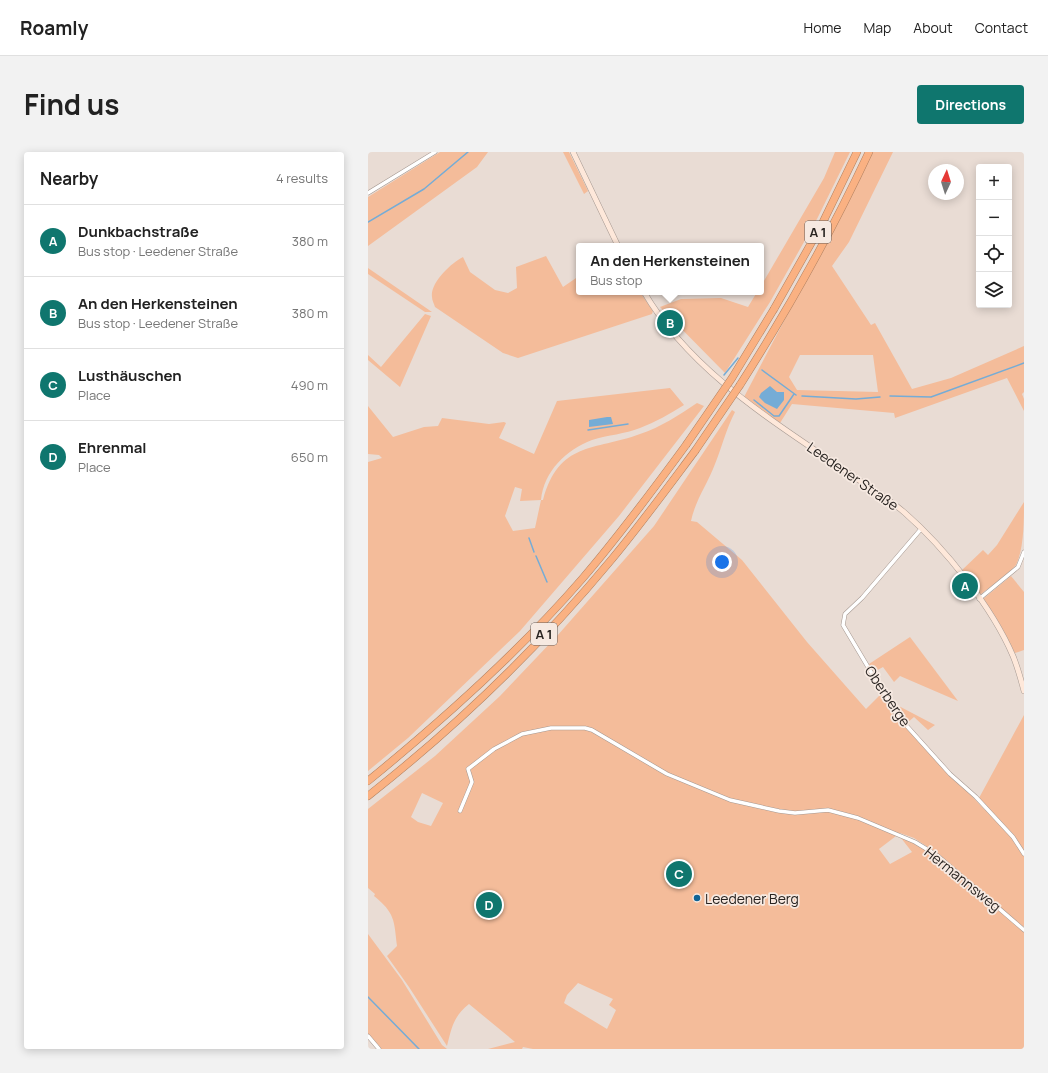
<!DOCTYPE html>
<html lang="en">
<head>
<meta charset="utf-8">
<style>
  :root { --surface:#fff; --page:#f2f2f2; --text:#222; --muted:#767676; --line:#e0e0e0; --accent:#0f766e }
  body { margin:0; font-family:Manrope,sans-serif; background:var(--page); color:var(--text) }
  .controls { position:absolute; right:12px; top:12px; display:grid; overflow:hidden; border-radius:4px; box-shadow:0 2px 10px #0003 }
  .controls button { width:36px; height:36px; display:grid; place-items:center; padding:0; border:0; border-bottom:1px solid var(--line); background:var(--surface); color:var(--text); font:20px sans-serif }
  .compass { position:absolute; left:560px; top:12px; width:36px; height:36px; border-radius:50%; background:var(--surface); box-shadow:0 2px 10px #0003; rotate:4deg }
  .you { position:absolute; left:354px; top:410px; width:14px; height:14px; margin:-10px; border:3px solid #fff; border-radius:50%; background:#1a73e8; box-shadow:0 0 0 6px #1a73e833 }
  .badge { display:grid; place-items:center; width:26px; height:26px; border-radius:50%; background:var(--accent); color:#fff; font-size:13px; font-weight:700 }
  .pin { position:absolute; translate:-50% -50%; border:2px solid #fff; box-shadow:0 1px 4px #0006 }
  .popup { position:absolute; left:208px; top:91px; width:188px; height:52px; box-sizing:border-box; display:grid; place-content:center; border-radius:4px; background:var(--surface); filter:drop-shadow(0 1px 3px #0005); font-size:13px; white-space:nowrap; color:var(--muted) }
  .popup b { font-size:15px; color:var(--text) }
  .popup::after { content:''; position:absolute; left:50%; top:100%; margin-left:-8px; border:8px solid transparent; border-top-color:var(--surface) }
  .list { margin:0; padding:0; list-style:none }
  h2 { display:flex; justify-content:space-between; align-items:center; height:52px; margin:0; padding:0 16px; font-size:17px }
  h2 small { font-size:13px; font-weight:400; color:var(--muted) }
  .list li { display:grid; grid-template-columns:26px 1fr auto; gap:12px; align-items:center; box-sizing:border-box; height:72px; padding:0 16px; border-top:1px solid var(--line) }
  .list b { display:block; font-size:15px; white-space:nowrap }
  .list p { margin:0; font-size:13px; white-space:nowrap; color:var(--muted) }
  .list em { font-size:13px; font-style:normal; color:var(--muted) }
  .icon { flex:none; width:22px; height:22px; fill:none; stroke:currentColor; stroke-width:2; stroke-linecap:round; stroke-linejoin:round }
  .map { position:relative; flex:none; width:656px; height:897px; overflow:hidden; border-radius:4px }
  header { display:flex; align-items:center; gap:24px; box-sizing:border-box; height:56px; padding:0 20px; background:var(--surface); border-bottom:1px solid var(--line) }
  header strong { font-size:19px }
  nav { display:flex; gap:22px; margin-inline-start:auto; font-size:14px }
  .intro { display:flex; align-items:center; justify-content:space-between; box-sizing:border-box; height:96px; padding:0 24px }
  h1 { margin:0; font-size:28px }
  .button { padding:10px 18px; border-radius:4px; background:var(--accent); color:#fff; font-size:14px; font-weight:700 }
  main { display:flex; gap:24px; padding:0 24px }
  aside { flex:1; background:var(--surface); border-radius:4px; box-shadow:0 2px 10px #0003 }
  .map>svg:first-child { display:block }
</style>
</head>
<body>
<header>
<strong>Roamly</strong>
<nav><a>Home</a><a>Map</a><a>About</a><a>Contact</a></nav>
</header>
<div class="intro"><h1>Find us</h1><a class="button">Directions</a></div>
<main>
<aside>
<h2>Nearby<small>4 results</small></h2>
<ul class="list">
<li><span class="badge">A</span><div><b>Dunkbachstraße</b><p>Bus stop · Leedener Straße</p></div><em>380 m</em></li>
<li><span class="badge">B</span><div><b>An den Herkensteinen</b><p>Bus stop · Leedener Straße</p></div><em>380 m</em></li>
<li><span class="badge">C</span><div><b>Lusthäuschen</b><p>Place</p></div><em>490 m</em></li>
<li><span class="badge">D</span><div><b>Ehrenmal</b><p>Place</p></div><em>650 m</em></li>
</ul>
</aside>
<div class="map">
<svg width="656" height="897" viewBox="0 0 656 897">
  <rect width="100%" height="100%" fill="#e9dcd4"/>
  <path fill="#f4bc9a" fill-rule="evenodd" d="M72,0H120L109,15L0,94V45Z
    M195,0H201L220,39L216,42Z
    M467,0H482L449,67L402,150L357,221L292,155L313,147L353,146L380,155L389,140H393V134L456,26Z
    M505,0H525L481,90L464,114L503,173L507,171L544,237L583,226L656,194V240L654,242L656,247V259L639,226L527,266L526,261L424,252L412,271L376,245ZM432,203H505L510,240L429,238L421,225Z
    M178,104L195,135L211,124V140H272L285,159L284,162L150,206L135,201L67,155C66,152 64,148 64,145C62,131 83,111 95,105L102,120L127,138L140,141L149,136L148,115Z
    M0,116L64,160H57L0,122Z
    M57,162L63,164L32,235L0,208V203L13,215Z
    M302,236L316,253C302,262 287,270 272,276C257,282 240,283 224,288C198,298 176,319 173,348H175C191,289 226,299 272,282C293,275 311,263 329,251L336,254L251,364L152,479L40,586L0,619V310L14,306L11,303L0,302V254L25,285L56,275L70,274L74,266L121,272L136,270L138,271L131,286L166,302L189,249ZM147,335L154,337L152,349L173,348L167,376L145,379L137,364Z
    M364,258L367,260C358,277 354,295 347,312C340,331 327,349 323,369L329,370L374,408L439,490L498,557L514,541L530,567L617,658L620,656L611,646L656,563V774L652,776L656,779V897H165L155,895L154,897H120L147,890L101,852C85,865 84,875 79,894L41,835L19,804L29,794C26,768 27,761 6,744L7,742L0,736V657L67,604L132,544L189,484L286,374ZM54,641L75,651L63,674L50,670L43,665ZM532,681L546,686L569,701L567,703L544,690L533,686L544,700L522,712L511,697ZM210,831L245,847L241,853L248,858L239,877L196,851L199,843Z
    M656,350C656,368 656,397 648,413C639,424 624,433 612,443L593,419L615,398L620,403L629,393Z
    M643,424L656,440V498L647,501L615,447Z
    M542,485L590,549L532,524L526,530L515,515L506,520L501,512Z
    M525,551L567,573L560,578L546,565L539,571Z
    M0,782L34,828L74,893L79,897H12L0,882Z"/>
  <path fill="#75acd6" d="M402,234L409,240H416V248L409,257L397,251L391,245L393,241Z
    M239,265H243L245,272L221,275V268Z"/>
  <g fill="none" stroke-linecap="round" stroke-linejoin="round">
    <path stroke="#75acd6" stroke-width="1.5" d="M0,70L56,37L100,0
      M394,218L428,243
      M356,223L370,206
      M434,244L488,247L512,245
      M522,244L563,245L656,211
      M386,248L406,264H411L426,242
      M220,278L260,272
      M161,386L166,400
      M168,404L179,430
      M0,845L51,897"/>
    <defs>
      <path id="street" d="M0,41L67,0
        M553,377L494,446L477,462L475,473L528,562L582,622L608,645L645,685L656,702
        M611,447L650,415L656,400
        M92,659L104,630L100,617L126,597L154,582L183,576H217L224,578L299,622L362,648L411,659L427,661L460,658L490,666L547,690L570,704L656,778
        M0,884L11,897"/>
      <path id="secondary" d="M205,0L250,94
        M276,140C324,222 410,272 485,324C502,336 521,347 537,361C577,396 624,455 645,504C650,516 653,528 656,539"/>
      <path id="highway" d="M406,157L454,72L489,0
        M372,233C420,158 463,81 501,0
        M0,629C76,567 150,501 214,427C251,384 285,338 318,293
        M0,644C89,574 172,494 244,407C273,372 300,335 327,299"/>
    </defs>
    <use href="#street" stroke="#a59891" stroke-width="4.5"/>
    <use href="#secondary" stroke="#a59891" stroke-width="6"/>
    <use href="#highway" stroke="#b18060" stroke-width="8"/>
    <use href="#street" stroke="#fff" stroke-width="3.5"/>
    <use href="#secondary" stroke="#fee8da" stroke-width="5"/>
    <use href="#highway" stroke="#fab182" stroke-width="7"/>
    <defs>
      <path id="highway-bridge" d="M318,293L364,226L406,157
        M327,299L372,233"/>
    </defs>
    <use href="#highway-bridge" stroke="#b18060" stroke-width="8" stroke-linecap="butt"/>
    <use href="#highway-bridge" stroke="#fab182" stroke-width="7"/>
  </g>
  <circle fill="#0f6395" stroke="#f6e9e1" stroke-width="1.5" cx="329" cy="746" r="4"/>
  <g text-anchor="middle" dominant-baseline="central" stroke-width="3.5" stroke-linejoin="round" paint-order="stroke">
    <g fill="#f6e9e1" stroke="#665f5b" stroke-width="1">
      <rect x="437" y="69" width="26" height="22" rx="3"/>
      <rect x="163" y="471" width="26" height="22" rx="3"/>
    </g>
    <g font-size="13" font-weight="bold" fill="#292421">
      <text x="450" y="80">A 1</text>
      <text x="176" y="482">A 1</text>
    </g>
    <g font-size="14" fill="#292421" stroke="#f6e9e1">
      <text transform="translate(485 324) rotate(35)">Leedener Straße</text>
      <text transform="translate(520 544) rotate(56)">Oberberge</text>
      <text transform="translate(595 727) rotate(39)">Hermannsweg</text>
    </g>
    <g font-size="14" fill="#292421" stroke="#f6e9e1" text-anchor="start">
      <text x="337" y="746">Leedener Berg</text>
    </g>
  </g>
</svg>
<div class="controls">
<button>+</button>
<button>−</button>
<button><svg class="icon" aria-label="locate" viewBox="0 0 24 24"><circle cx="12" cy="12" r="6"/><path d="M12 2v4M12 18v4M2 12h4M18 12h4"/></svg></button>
<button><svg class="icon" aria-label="layers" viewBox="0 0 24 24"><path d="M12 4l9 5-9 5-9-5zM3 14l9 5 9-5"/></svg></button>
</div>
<svg class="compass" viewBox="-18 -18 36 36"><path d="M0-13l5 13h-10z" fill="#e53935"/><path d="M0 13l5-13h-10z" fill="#767676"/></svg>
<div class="you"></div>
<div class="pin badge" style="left:597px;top:434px">A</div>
<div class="pin badge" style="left:302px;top:171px">B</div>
<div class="popup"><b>An den Herkensteinen</b>Bus stop</div>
<div class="pin badge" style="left:311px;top:722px">C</div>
<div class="pin badge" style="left:121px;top:753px">D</div>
</div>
</main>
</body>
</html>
